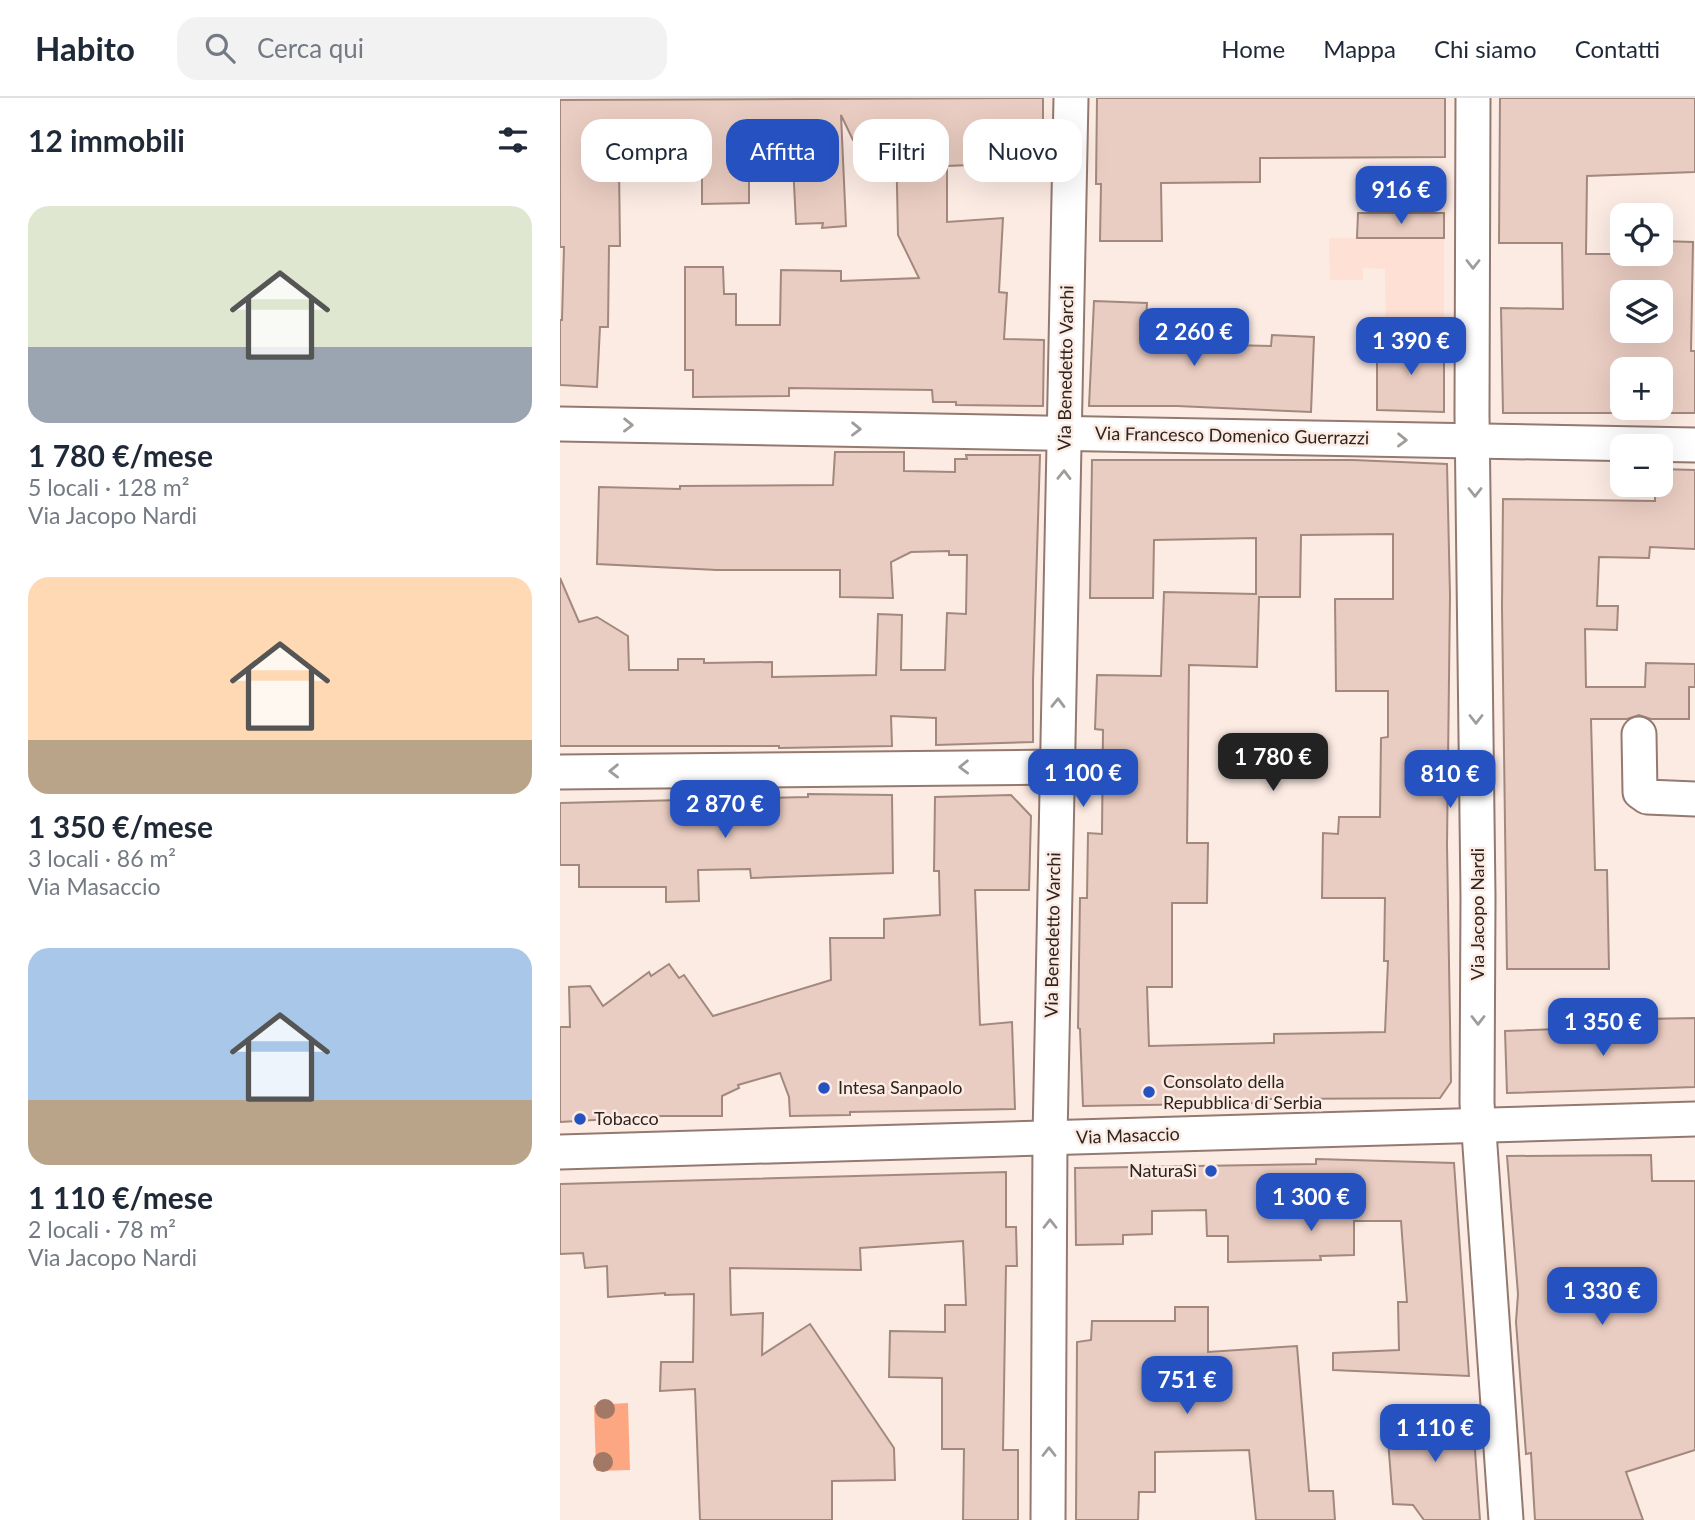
<!DOCTYPE html>
<html lang="it">
<meta charset="utf-8">
<style>
:root{--surface:#fff;--page:#f2f2f3;--text:#1f2937;--muted:#747a83;--line:#e0e1e3;--accent:#2552c0}
body{margin:0;font-family:Lato,sans-serif;background:var(--page);color:var(--text);height:100vh;display:flex;flex-direction:column;font-size:26px;white-space:nowrap}
*{box-sizing:border-box;margin:0}
p{font-size:23px;color:var(--muted)}
.icon{flex:none;width:38px;height:38px;fill:none;stroke:currentColor;stroke-width:2;stroke-linecap:round;stroke-linejoin:round}
.map{position:relative;flex:1;overflow:hidden}
.details{display:flex;flex-direction:column;background:var(--surface);width:560px}
.details>*{flex:none}
.banner{position:absolute;left:21px;top:21px;width:665px;height:63px;display:flex;gap:14px}
.fabs{position:absolute;left:1050px;top:105px;display:grid;gap:14px}
.fabs a{display:grid;place-items:center;width:63px;height:63px;border-radius:14px;background:var(--surface);box-shadow:0 7px 28px #0002;font-size:35px}
.price{position:absolute;translate:-50% -60px;padding:0 16px;border-radius:14px;background:var(--accent);color:#fff;font-size:23px;line-height:46px;filter:drop-shadow(0 2px 4px #0008)}
.price::after{content:'';position:absolute;left:50%;top:42px;width:21px;height:16px;margin-left:-10px;background:inherit;clip-path:polygon(0 0,100% 0,50% 100%)}
.price.on{background:#222;color:#fff}
ul{padding:0;list-style:none}
li{display:grid;align-content:center;gap:14px;height:371px;padding:0 28px}
li span{display:grid;place-items:center;height:217px;border-radius:21px;color:#555}
li>.icon{margin-inline-start:auto}
span .icon{width:126px;height:126px;fill:#fffc;stroke-width:1}
li b{font-size:30px}
h2{display:flex;justify-content:space-between;align-items:center;height:84px;padding:0 28px;font-size:30px}
.pill{padding:0 24px;border-radius:21px;background:var(--surface);box-shadow:0 7px 28px #0002;font-size:24px;line-height:63px}
.pill.on{background:var(--accent);color:#fff}
header{display:flex;align-items:center;gap:42px;box-sizing:border-box;height:98px;padding:0 35px;background:var(--surface);border-bottom:2px solid var(--line)}
header strong{font-size:33px}
nav{display:flex;gap:38px;margin-inline-start:auto;font-size:24px}
.search{width:490px;height:63px;background:var(--page);display:flex;align-items:center;gap:18px;box-sizing:border-box;padding:0 24px;border-radius:21px;color:var(--muted);font-size:26px}
main{display:flex;flex:1;min-height:0}
.map>svg:first-child{display:block}
</style>
<header>
<strong>Habito</strong>
<div class="search"><svg class="icon" aria-label="search" viewBox="0 0 24 24"><circle cx="10" cy="10" r="6"/><path d="M15 15l6 6"/></svg>Cerca qui</div>
<nav><a>Home</a><a>Mappa</a><a>Chi siamo</a><a>Contatti</a></nav>
</header>
<main>
<section class="details">
<h2>12 immobili<svg class="icon" aria-label="filters" viewBox="0 0 24 24"><path d="M4 7h16M4 17h16"/><circle cx="9" cy="7" r="2"/><circle cx="15" cy="17" r="2"/></svg></h2>
<ul>
<li><span style="background:linear-gradient(#dfe7d0 65%,#9aa5b1 0)"><svg class="icon" aria-label="home" viewBox="0 0 24 24"><path d="M3 11l9-7 9 7M6 9v11h12V9"/></svg></span><div><b>1 780 €/mese</b><p>5 locali · 128 m²</p><p>Via Jacopo Nardi</p></div></li>
<li><span style="background:linear-gradient(#ffd9b3 75%,#b9a48a 0)"><svg class="icon" aria-label="home" viewBox="0 0 24 24"><path d="M3 11l9-7 9 7M6 9v11h12V9"/></svg></span><div><b>1 350 €/mese</b><p>3 locali · 86 m²</p><p>Via Masaccio</p></div></li>
<li><span style="background:linear-gradient(#a9c7e8 70%,#b9a48a 0)"><svg class="icon" aria-label="home" viewBox="0 0 24 24"><path d="M3 11l9-7 9 7M6 9v11h12V9"/></svg></span><div><b>1 110 €/mese</b><p>2 locali · 78 m²</p><p>Via Jacopo Nardi</p></div></li>
</ul>
</section>
<div class="map">
<svg width="1135" height="1422" viewBox="0 0 1135 1422">
<rect width="100%" height="100%" fill="#fcebe3"/>
<!-- built -->
<path fill="#fee0d4" d="M769,140h115v104h-58l-1,-73 -22,-1v12h-33z"/>
<!-- green -->
<path fill="#fda782" d="M68,1305l2,67 -34,1 -2,-66z"/>
<!-- building -->
<g fill="#eacdc2" stroke="#a2887d" stroke-width="2" fill-rule="evenodd">
<path d="M483,0v64l-96,4v56l56,-4 -4,74 8,1 -3,46 40,1 -1,66 -87,-1v-3h-23l-1,-12 -143,-2v8l-96,1v-27h-8v-103h38l1,27h12v31h44l1,-55 60,1v10l78,-3 -21,-43 -2,-95h-43l-12,-25 5,111 -24,2 1,-5 -27,1 -3,-60h-44v39l-47,1v-38l-83,1 1,79h-11l-1,81h-8l-3,60 -37,-2v-65h2l2,-73h-4v-147z"/>
<path d="M537,0h348v59l-185,1v24l-99,1 1,58h-62l1,-57h-5z"/>
<path d="M940,0h195v74l-108,4 -1,78h75v-13l32,1 -2,109h4v62h-192l-2,-105 62,1 -1,-66h-63zM1062,194h39v39h-39zM1062,271h39v39h-39z"/>
<path d="M798,115h86v25h-87z"/>
<path d="M534,203l53,2 -2,40 126,3 1,-11 42,2 -3,75 -134,-6h-88z"/>
<path d="M817,244h67v70l-67,-2z"/>
<path d="M275,354h69v19l51,1v-13h12l-1,-4h74l-7,226v61l-97,3v-27l-45,-2 1,30 -113,2v-2h-219v-168l19,44 18,-5 31,19 1,34h49v-11h26v4l68,-1v15l104,-2 2,-61 24,1 -1,55h44l2,-57 19,1 1,-59h-18v-4l-38,1 -20,10 2,36 -53,-1v-27h-123l-120,-6 2,-77 81,2v-3l153,-1z"/>
<path d="M532,362h261l94,4 3,131 -3,250 4,237 -11,16 -171,1v4l-186,3 -3,-77 -2,-1 2,-130h7l1,-65 14,1 1,-104 -8,-1 2,-54 64,1 3,-84 92,2v-56l-102,2 -1,58h-63zM833,436v65h-58l1,92h52v46l-7,1 -1,79h-41l-1,17 -15,-1 -1,65h63l-1,63h4l-3,71 -111,2v9l-125,3 -2,-59h25v-84h35l1,-60h-21l2,-178 68,2 2,-70h41l1,-62z"/>
<path d="M1101,371l34,1v79l-45,-2 -1,11 -50,-1 -2,49h21l-1,24 -32,-1 1,58h59l1,-24 49,1v23h-6v32h-38l-12,-4 -12,4h-36l4,151h12l2,99h-102l-5,-362 1,-108 152,2v-16h6z"/>
<path d="M248,696l84,1 1,78 -142,5 -1,-9 -52,1 1,31 -33,1v-15h-87v-22h-19v-62l248,-6z"/>
<path d="M451,697l20,21 -2,74h-54l5,135 32,-3 3,87 -165,3v3l-60,1 -1,-19 -9,-24 -42,12 1,3 -17,8v20h-59l-103,6v-95h10l-1,-40 21,-1 13,20 46,-34 2,4 18,-12 10,14 5,-3 29,41 118,-36 -1,-42h54v-19l56,-4 -1,-44h-5l1,-74z"/>
<path d="M1135,920v69l-188,6 -2,-62 139,-5v-7z"/>
<path d="M1091,1057l1,26h43v269l-69,22 17,48h-108l-4,-67 -5,1 -10,-132 2,-28 -11,-138z"/>
<path d="M756,1061l138,4 15,213 -136,-6v-17l66,-3 -1,-48h9l-6,-81h-47v34l-34,1 1,4 -93,2v-26h-21l-1,-26 -54,1v23l-29,1v9l-47,1 -1,-77 241,-4z"/>
<path d="M446,1074v55h10l1,39h-11l-3,184h15v70h-55l1,-71h-22v-71l-53,-1 1,-46 55,1v-27h21l-3,-64 -103,7 1,22 -131,-2 1,47 32,-2 -1,42 48,-31 84,124 1,32 -63,1v39h-132l-5,-131 -35,2 1,-29h32l1,-68 -29,1v-2l-57,4 -1,-31 -22,2 -2,-15 -23,1v-70z"/>
<path d="M615,1209h33v45l89,-6 12,145h24l2,29h-79l-7,-70 -94,2v40h-16l-1,28h-62l1,-178 14,-2 1,-19h83z"/>
<path d="M912,1311l8,111h-56l-11,-15 -20,-1 -7,-90z"/>
</g>
<g fill="none" stroke-linecap="round" stroke-linejoin="round">
<defs>
<g id="minor">
<path d="M913,0l-1,316 6,483 -1,206 29,417"/>
<path d="M0,326l1135,21"/>
<path d="M1079,636l1,58 7,5 48,2"/>
<path d="M0,674l496,-5"/>
<path d="M0,1054l1135,-33"/>
<path d="M488,1422l2,-382 21,-1040"/>
</g>
</defs>
<!-- minor casing -->
<use href="#minor" stroke="#93796f" stroke-width="37"/>
<!-- minor -->
<use href="#minor" stroke="#fff" stroke-width="33"/>
</g>
<!-- trees -->
<g fill="#a17966">
<circle cx="45" cy="1311" r="10"/>
<circle cx="43" cy="1364" r="10"/>
</g>
<!-- one-way arrows -->
<defs><path id="oneway-chevron" d="M-2-3.5L2.5 0L-2 3.5" fill="none" stroke-width="1.6" stroke-linecap="round" stroke-linejoin="round" transform="scale(1.75)"/></defs>
<g stroke="#a09c9a">
<use href="#oneway-chevron" transform="translate(913 166) rotate(90)"/>
<use href="#oneway-chevron" transform="translate(68 327) rotate(1)"/>
<use href="#oneway-chevron" transform="translate(296 331) rotate(1)"/>
<use href="#oneway-chevron" transform="translate(842 342) rotate(1)"/>
<use href="#oneway-chevron" transform="translate(504 377) rotate(-89)"/>
<use href="#oneway-chevron" transform="translate(915 394) rotate(90)"/>
<use href="#oneway-chevron" transform="translate(498 605) rotate(-89)"/>
<use href="#oneway-chevron" transform="translate(916 621) rotate(90)"/>
<use href="#oneway-chevron" transform="translate(404 669) rotate(179)"/>
<use href="#oneway-chevron" transform="translate(54 673) rotate(179)"/>
<use href="#oneway-chevron" transform="translate(918 922) rotate(90)"/>
<use href="#oneway-chevron" transform="translate(490 1126) rotate(-90)"/>
<use href="#oneway-chevron" transform="translate(489 1354) rotate(-90)"/>
</g>
<!-- markers -->
<g fill="#2552c0" stroke="#fcebe3" stroke-width="2.5">
<circle cx="264" cy="990" r="7"/>
<circle cx="589" cy="994" r="7"/>
<circle cx="20" cy="1021" r="7"/>
<circle cx="651" cy="1073" r="7"/>
</g>
<g text-anchor="middle" stroke-width="5" stroke-linejoin="round" paint-order="stroke">
<!-- street labels -->
<g font-size="18" fill="#2d231f" stroke="#fcebe3">
<text transform="translate(506 270) rotate(-89)" y="6">Via Benedetto Varchi</text>
<text transform="translate(672 338) rotate(1)" y="6">Via Francesco Domenico Guerrazzi</text>
<text transform="translate(918 816) rotate(-90)" y="6">Via Jacopo Nardi</text>
<text transform="translate(493 837) rotate(-89)" y="6">Via Benedetto Varchi</text>
<text transform="translate(568 1038) rotate(-2)" y="6">Via Masaccio</text>
</g>
<!-- poi labels -->
<g font-size="18" fill="#2d231f" stroke="#fcebe3" text-anchor="start">
<text x="603" y="990">Consolato della<tspan x="603" dy="21">Repubblica di Serbia</tspan></text>
<text x="278" y="996">Intesa Sanpaolo</text>
<text x="34" y="1027">Tobacco</text>
<text x="637" y="1079" text-anchor="end">NaturaSì</text>
</g>
</g>
</svg>
<div class="fabs">
<a><svg class="icon" aria-label="locate" viewBox="0 0 24 24"><circle cx="12" cy="12" r="6"/><path d="M12 2v4M12 18v4M2 12h4M18 12h4"/></svg></a>
<a><svg class="icon" aria-label="layers" viewBox="0 0 24 24"><path d="M12 4l9 5-9 5-9-5zM3 14l9 5 9-5"/></svg></a>
<a>+</a>
<a>−</a>
</div>
<b class="price" style="left:841px;top:128px">916 €</b>
<b class="price" style="left:634px;top:270px">2 260 €</b>
<b class="price" style="left:851px;top:279px">1 390 €</b>
<b class="price on" style="left:713px;top:695px">1 780 €</b>
<b class="price" style="left:523px;top:711px">1 100 €</b>
<b class="price" style="left:890px;top:712px">810 €</b>
<b class="price" style="left:165px;top:742px">2 870 €</b>
<b class="price" style="left:1043px;top:960px">1 350 €</b>
<b class="price" style="left:751px;top:1135px">1 300 €</b>
<b class="price" style="left:1042px;top:1229px">1 330 €</b>
<b class="price" style="left:627px;top:1318px">751 €</b>
<b class="price" style="left:875px;top:1366px">1 110 €</b>
<div class="banner">
<a class="pill">Compra</a>
<a class="pill on">Affitta</a>
<a class="pill">Filtri</a>
<a class="pill">Nuovo</a>
</div>
</div>
</main>
